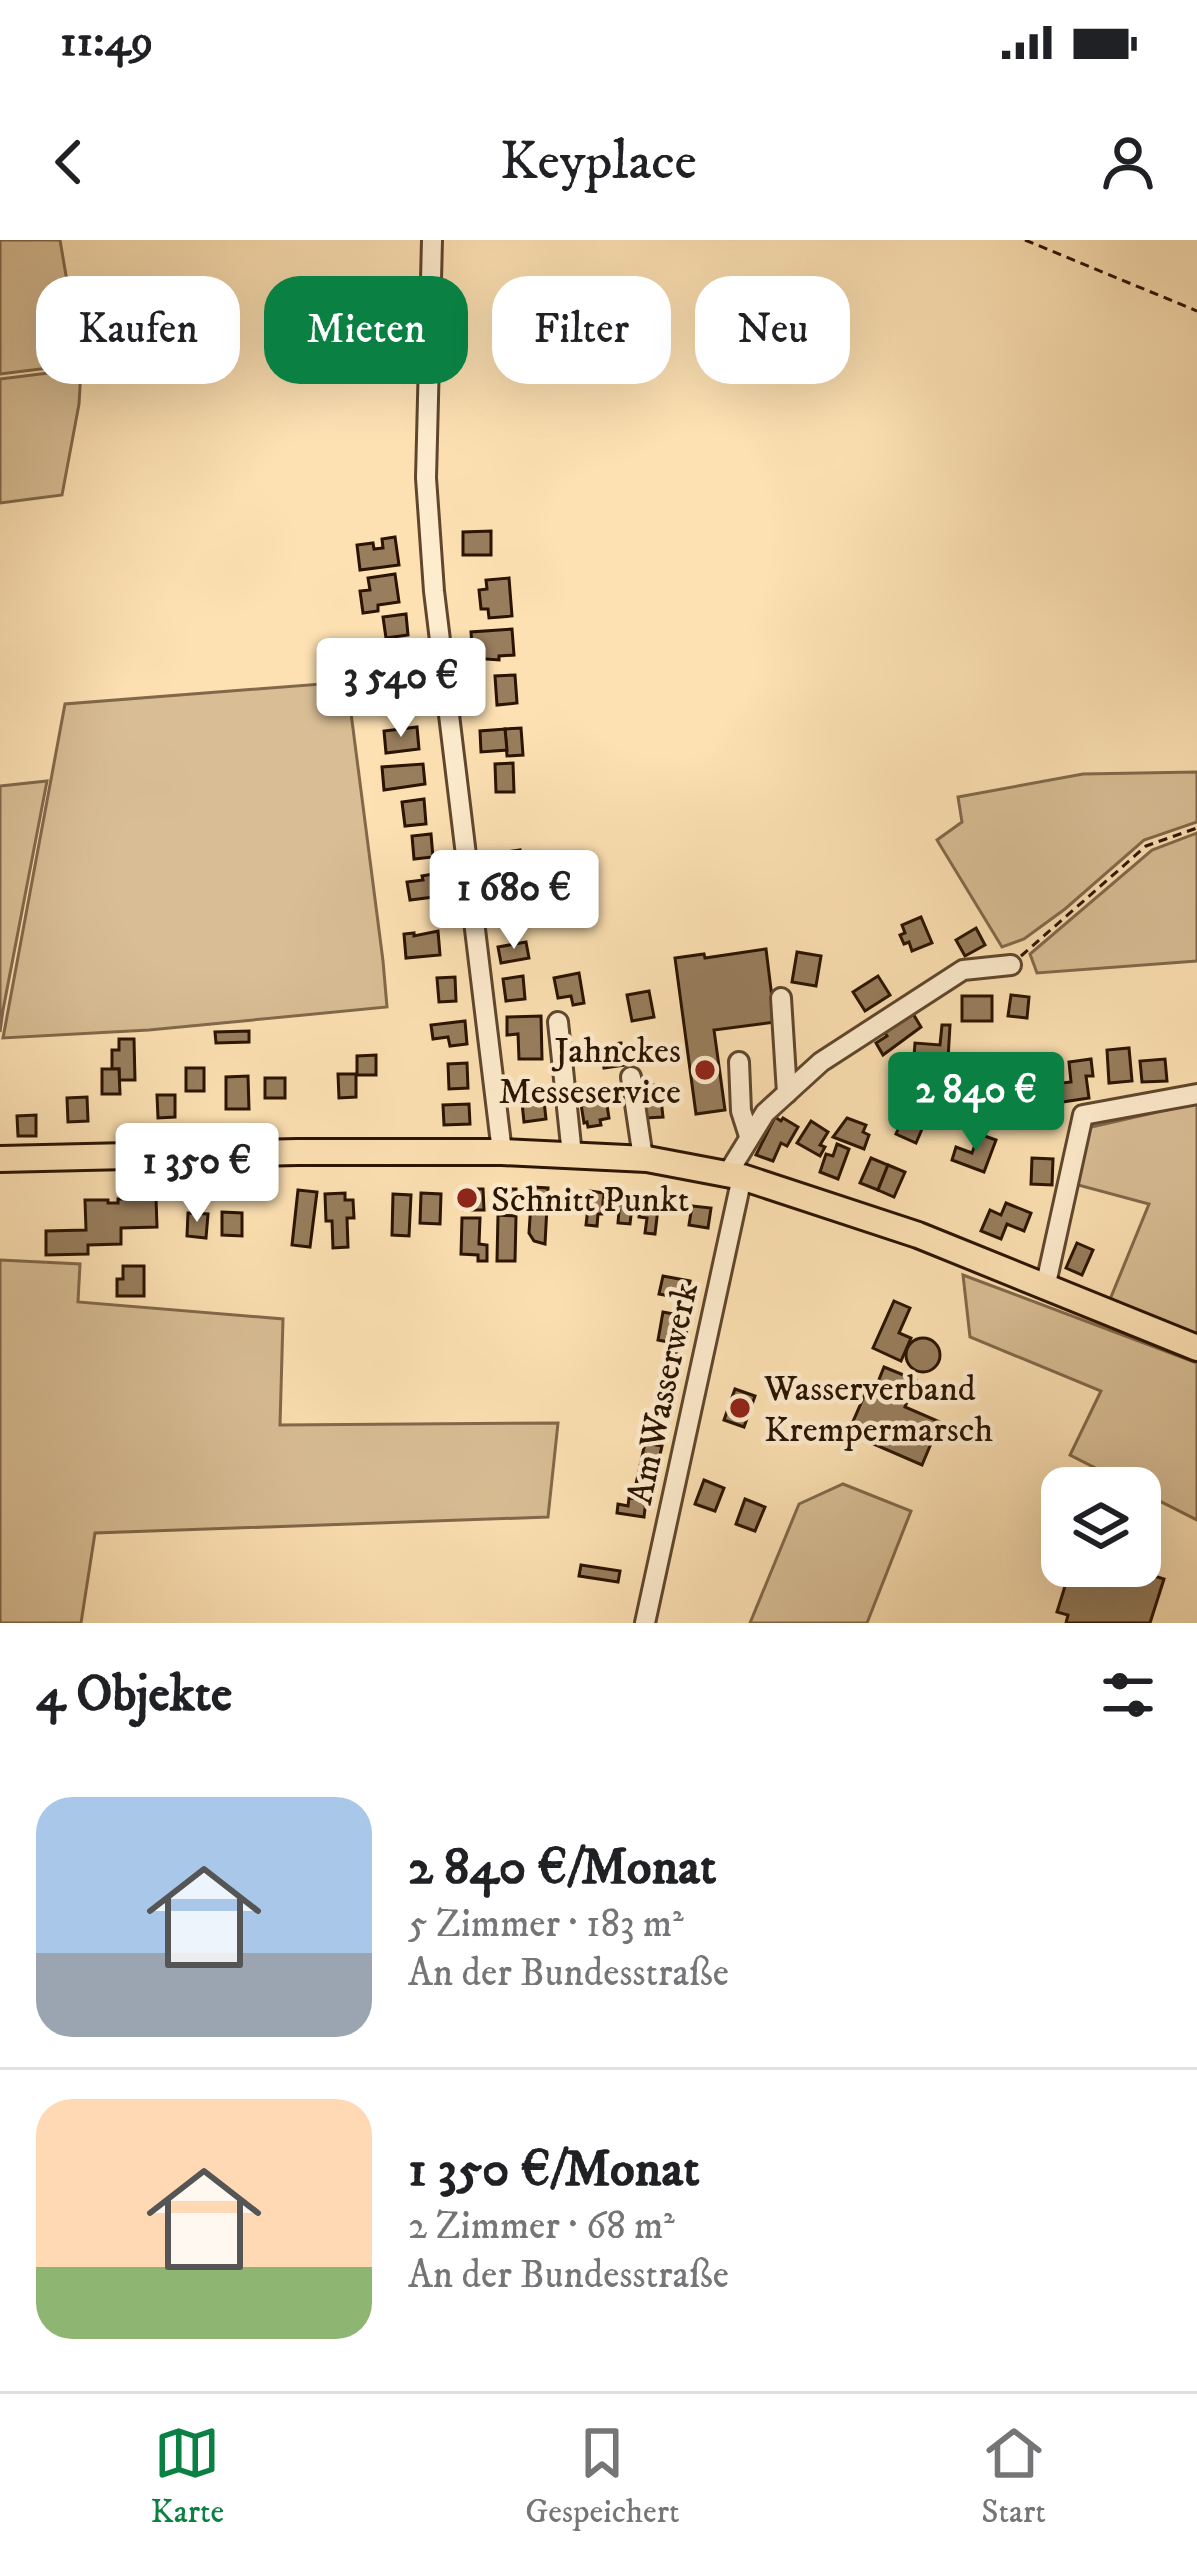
<!DOCTYPE html>
<html lang="de">
<meta charset="utf-8">
<style>
:root{--surface:#fff;--page:#f6f6f6;--text:#202124;--muted:#757577;--line:#e0e0e0;--accent:#0b8043}
body{margin:0;font-family:"IM FELL DW Pica",serif;background:var(--page);color:var(--text);height:100vh;display:flex;flex-direction:column;font-size:45px;white-space:nowrap}
*{box-sizing:border-box;margin:0}
p{font-size:39px;color:var(--muted)}
.icon{flex:none;width:66px;height:66px;fill:none;stroke:currentColor;stroke-width:2;stroke-linecap:round;stroke-linejoin:round}
.map{position:relative;height:1383px;overflow:hidden}
.drawer{display:flex;flex-direction:column;background:var(--surface);flex:1}
.drawer>*{flex:none}
.guide{position:absolute;left:36px;top:36px;width:1125px;height:108px;display:flex;gap:24px}
.fabs{position:absolute;left:1041px;top:1227px;display:grid;gap:24px}
.fabs a{display:grid;place-items:center;width:120px;height:120px;border-radius:24px;background:var(--surface);box-shadow:0 12px 48px #0002;font-size:60px}
.price{position:absolute;translate:-50% -102px;padding:0 27px;border-radius:12px;background:#fff;color:#222;font-size:39px;line-height:78px;filter:drop-shadow(0 3px 6px #0008)}
.price::after{content:'';position:absolute;left:50%;top:72px;width:36px;height:27px;margin-left:-18px;background:inherit;clip-path:polygon(0 0,100% 0,50% 100%)}
.price.on{background:var(--accent);color:#fff}
ul{padding:0;list-style:none}
li{display:flex;align-items:center;gap:36px;height:300px;padding:0 36px}
li+li{border-top:3px solid var(--line)}
li span{display:grid;place-items:center;flex:none;width:336px;height:240px;border-radius:36px;color:#555}
li>.icon{margin-inline-start:auto}
span .icon{width:144px;height:144px;fill:#fffc;stroke-width:1}
li b{font-size:51px}
h2{display:flex;justify-content:space-between;align-items:center;height:144px;padding:0 36px;font-size:51px}
.pill{padding:0 42px;border-radius:36px;background:var(--surface);box-shadow:0 12px 48px #0002;font-size:42px;line-height:108px}
.pill.on{background:var(--accent);color:#fff}
.status{display:flex;justify-content:space-between;align-items:center;height:84px;padding:0 60px;background:var(--surface);direction:ltr}
.status svg{height:33px;fill:currentColor}
header{display:flex;justify-content:space-between;align-items:center;height:156px;padding:0 36px;background:var(--surface);font-size:54px;font-weight:600}
.dock{display:flex;justify-content:space-around;align-items:center;height:168px;border-top:3px solid var(--line);background:var(--surface);font-size:33px;color:var(--muted)}
.dock a{display:grid;justify-items:center;gap:6px}
.dock .on{color:var(--accent)}
.map>svg:first-child{display:block}
</style>
<div class="status"><b>11:49</b><svg viewBox="0 0 49 12"><path d="M0 12V9h3v3zM5 12V6h3v6zM10 12V3h3v9zM15 12V0h3v12zM26 1h20v11H26zM47 4h2v5h-2z"/></svg></div>
<header><svg class="icon" aria-label="back" viewBox="0 0 24 24"><path d="M15 5l-7 7 7 7"/></svg>Keyplace<svg class="icon" aria-label="person" viewBox="0 0 24 24"><circle cx="12" cy="8" r="4"/><path d="M4 21q1-7 8-7t8 7"/></svg></header>
<div class="map">
<svg width="1197" height="1383" viewBox="0 0 1197 1383">
<rect width="100%" height="100%" fill="#fde1b3"/>
<filter id="stains"><feTurbulence type="fractalNoise" baseFrequency=".00167" numOctaves="4"/><feColorMatrix values="0 0 0 0 .2 0 0 0 0 .09 0 0 0 0 .02 0 0 0 .5 -.17"/></filter>
<radialGradient id="worn" r=".72"><stop offset=".6" stop-color="#630" stop-opacity="0"/><stop offset="1" stop-color="#630" stop-opacity=".3"/></radialGradient>
<!-- green -->
<g fill="#d9be95" stroke="#82684a" stroke-width="3">
<path d="M0,0h60l21,124 -81,10z"/>
<path d="M81,129l-2,35 -17,91 -62,8v-124z"/>
<path d="M347,442l36,279 4,46 -238,23 -146,8 62,-334z"/>
<path d="M1197,532v50l-53,18 -79,69 -41,30 -22,8 -65,-107 25,-18 -4,-25 125,-23z"/>
<path d="M47,541l-44,229 -3,22v-246z"/>
<path d="M1197,593v128l-160,12 -7,-19 122,-104z"/>
<path d="M1197,863v232l-88,-33 40,-98 -71,-19 9,-57z"/>
<path d="M0,1020l80,4 -2,38 205,17 -3,106 278,-2 -10,94 -453,16 -14,90h-81z"/>
<path d="M963,1035l234,88v157l-57,-29v-3h-5l-65,-33 31,-64 -131,-54z"/>
<path d="M843,1244l68,27 -44,112h-117l49,-119z"/>
</g>
<!-- building -->
<g fill="#987e5d" stroke="#2a1300" stroke-width="3">
<path d="M491,291v24h-28v-23z"/>
<path d="M395,297l4,28 -39,5 -3,-25 16,-2 1,6 9,-1 -1,-9z"/>
<path d="M395,334l4,28 -21,3v6l-15,2 -3,-22 10,-1 -2,-12z"/>
<path d="M509,338l3,38 -23,2 -1,-9h-7l-2,-19 8,-1 -1,-9z"/>
<path d="M406,374l2,21 -22,3 -3,-21z"/>
<path d="M512,389l2,26 -15,1v4l-26,-2 -2,-26z"/>
<path d="M402,408l4,24 -22,3 -4,-24z"/>
<path d="M515,435l2,28 -20,2 -2,-29z"/>
<path d="M414,447l3,23 -22,3 -3,-23z"/>
<path d="M417,487l2,22 -33,4 -2,-22z"/>
<path d="M521,488l2,27 -16,1 -2,-27z"/>
<path d="M505,489l2,21 -26,2 -1,-21z"/>
<path d="M513,523l1,29h-18l-1,-28z"/>
<path d="M423,524l2,20 -41,6 -2,-23z"/>
<path d="M424,559l2,25 -21,2 -3,-24z"/>
<path d="M431,594l2,23 -19,2 -2,-23z"/>
<path d="M520,610l3,17 -26,5 -3,-18z"/>
<path d="M439,633l3,23 -32,4 -3,-18 16,-2 -1,-4z"/>
<path d="M921,677l11,26 -20,8 -3,-9 -5,2 -4,-9 5,-2 -3,-8z"/>
<path d="M976,688l9,17 -20,11 -9,-16z"/>
<path d="M438,691l2,24 -34,3 -2,-24 10,-1v3z"/>
<path d="M526,702l3,16 -28,5 -3,-16z"/>
<path d="M766,709l9,73 -61,8 11,80 -29,4 -21,-156 29,-4 1,4z"/>
<path d="M797,712l24,4 -5,30 -24,-4z"/>
<path d="M579,733l5,30 -11,2 -2,-9 -13,2 -4,-20z"/>
<path d="M523,736l2,23 -19,2 -3,-22z"/>
<path d="M878,736l12,19 -25,16 -12,-19z"/>
<path d="M455,737l1,24 -17,1 -2,-24z"/>
<path d="M649,751l5,26 -22,4 -5,-26z"/>
<path d="M1011,755l18,2 -2,21 -19,-2z"/>
<rect x="962" y="756" width="30" height="25"/>
<path d="M912,772l9,15 -38,28 -7,-12 11,-7 -4,-6z"/>
<path d="M541,776l1,43h-23l-1,-25 -11,1v-18z"/>
<path d="M465,781l2,23 -17,2 -2,-9 -15,2 -2,-14z"/>
<path d="M942,785h8l-2,34 -34,-3 1,-13 25,2z"/>
<path d="M249,791v11l-33,1 -1,-11z"/>
<path d="M119,799h15l1,41h-16v-11h-7v-19h7z"/>
<path d="M621,803l4,22 -21,3 -4,-22z"/>
<path d="M1129,808l3,33 -23,2 -2,-33z"/>
<path d="M376,815v20h-19v-19z"/>
<path d="M1091,819l2,17h-7l3,22 -33,5 -3,-19 18,-2 -2,-20z"/>
<path d="M1165,819l2,22 -25,1 -2,-21z"/>
<path d="M467,823l1,25 -19,1 -1,-25z"/>
<rect x="186" y="828" width="18" height="23"/>
<path d="M102,829h17l1,25h-18z"/>
<path d="M338,834h18v23l-17,1z"/>
<path d="M248,836l1,33h-23v-32z"/>
<path d="M919,836l24,11 -8,19 -24,-11z"/>
<rect x="265" y="838" width="20" height="20"/>
<path d="M978,844l30,4 -1,8 7,1 -2,13 -21,-1 -1,7 -16,-3z"/>
<path d="M655,845l2,14h4l2,18 -17,1 -4,-31z"/>
<path d="M157,855h18v22l-17,1z"/>
<path d="M87,857l1,24 -20,1 -1,-24z"/>
<path d="M606,859l3,19 -9,2 1,5 -13,2 -1,-5 -3,1 -3,-19z"/>
<path d="M544,861l2,18 -22,3 -2,-19z"/>
<path d="M469,864l1,20 -26,1 -1,-20z"/>
<path d="M905,873l20,9 -9,21 -20,-9z"/>
<path d="M36,875v21h-18l-1,-20z"/>
<path d="M775,877l6,4 2,-3 15,9 -11,19 -6,-3 -8,18 -17,-6z"/>
<path d="M847,878l19,7 -3,7 6,3 -5,14 -31,-12z"/>
<path d="M811,881l17,11 -8,13 5,2 -5,9 -23,-13z"/>
<path d="M979,894l17,6 -12,32 -32,-12 4,-13 16,6z"/>
<path d="M837,904l12,5 -11,30 -18,-7 6,-18 7,2z"/>
<path d="M871,918l17,7 -10,25 -18,-7z"/>
<path d="M1032,918l21,1 -1,26 -21,-1z"/>
<path d="M888,925l17,7 -11,25 -16,-7z"/>
<path d="M532,947l16,1 -3,56 -11,-3 -5,-8z"/>
<path d="M464,949h19l1,21h-20z"/>
<rect x="498" y="949" width="18" height="21"/>
<path d="M298,950l19,2 -7,55 -18,-2z"/>
<path d="M590,951l14,2 -2,21h-4l-1,12 -11,-1z"/>
<path d="M345,953v7h8l1,18h-7l1,29 -15,1 -1,-27h-6l-1,-27z"/>
<path d="M421,953l20,1 -1,30 -20,-1z"/>
<path d="M393,954l18,1 -2,41 -17,-1z"/>
<path d="M616,956l17,2 -3,26 -12,-1 1,-12h-5z"/>
<path d="M156,958l1,29 -36,1v16l-33,1v9l-42,1v-24l40,-1 -1,-30h23v3h10v-4z"/>
<path d="M641,958l18,2 -4,34 -10,-1 2,-15 -8,-1z"/>
<path d="M1006,963l25,10 -7,18 -17,-7 -6,15 -20,-8 9,-21 11,5z"/>
<path d="M692,966l19,2 -3,20 -19,-3z"/>
<path d="M222,972l20,1v23l-20,-1z"/>
<path d="M188,973l20,1 -2,24 -19,-2z"/>
<path d="M498,975l18,1 -1,45h-18z"/>
<path d="M462,978h18l-1,26 8,1v16h-9v-6l-17,-1z"/>
<path d="M1077,1003l16,7 -11,25 -16,-7z"/>
<path d="M123,1026h21v30h-27v-17h6z"/>
<path d="M663,1036l27,5 -4,18 -27,-5z"/>
<path d="M894,1061l16,7 -11,25 12,5 -10,23 -28,-13z"/>
<path d="M663,1072l26,5 -5,28 -26,-5z"/>
<circle cx="923" cy="1115" r="17"/>
<path d="M665,1112l18,3 -3,21 -18,-3z"/>
<path d="M884,1127l32,13 -11,27 35,15 -18,43 -74,-32 17,-39 7,3z"/>
<path d="M735,1149l20,7 -11,31 -20,-7z"/>
<path d="M645,1203l17,3 -5,21 -5,-2 -5,22 -11,-3z"/>
<path d="M704,1240l20,8 -9,23 -20,-7z"/>
<path d="M629,1258l17,2 -2,17 -27,-4 1,-9 10,2z"/>
<path d="M745,1259l20,8 -10,24 -19,-7z"/>
<path d="M581,1325l39,6 -2,11 -39,-6z"/>
<path d="M1088,1326h34l42,13 -14,44h-84l2,-8 -11,-3 13,-42 15,5z"/>
</g>
<g fill="none" stroke-linecap="round" stroke-linejoin="round">
<defs>
<g id="minor">
<path d="M432,0l-6,238 8,113 68,561"/>
<path d="M781,758l6,95"/>
<path d="M558,782l14,133"/>
<path d="M739,822l2,49 8,25"/>
<path d="M631,837l12,81"/>
<path d="M728,933l37,-60 56,-51 142,-92 48,-5"/>
<path d="M1045,1048l38,-173 114,-21"/>
<path d="M645,1383l97,-446"/>
</g>
<path id="major" d="M0,919l298,-7h204l145,7 95,18 176,58 279,113"/>
</defs>
<!-- minor casing -->
<use href="#minor" stroke="#5f462d" stroke-width="24"/>
<!-- major casing -->
<use href="#major" stroke="#2a1300" stroke-width="30"/>
<!-- path -->
<g stroke="#2a1300" stroke-width="3" stroke-dasharray="9 6" stroke-linecap="butt">
<path d="M1025,0l172,71"/>
<path d="M1021,716l125,-110 51,-18"/>
</g>
<!-- minor -->
<use href="#minor" stroke="#feecce" stroke-width="18"/>
<!-- major -->
<use href="#major" stroke="#fde1b3" stroke-width="24"/>
</g>
<!-- markers -->
<g fill="#8f2418" stroke="#feecce" stroke-width="4.5">
<circle cx="705" cy="830" r="12"/>
<circle cx="467" cy="958" r="12"/>
<circle cx="740" cy="1168" r="12"/>
</g>
<g text-anchor="middle" stroke-width="9" stroke-linejoin="round" paint-order="stroke">
<!-- poi labels -->
<g font-size="36" fill="#2a1300" stroke="#feecce" text-anchor="start">
<text x="681" y="822" text-anchor="end">Jahnckes<tspan x="681" dy="41">Messeservice</tspan></text>
<text x="491" y="971">Schnitt Punkt</text>
<text x="764" y="1160">Wasserverband<tspan x="764" dy="41">Krempermarsch</tspan></text>
</g>
<!-- street labels -->
<g font-size="36" fill="#2a1300" stroke="#feecce">
<text transform="translate(661 1153) rotate(-78)" y="13">Am Wasserwerk</text>
</g>
</g>
<rect width="100%" height="100%" filter="url(#stains)"/>
<rect width="100%" height="100%" fill="url(#worn)"/>
</svg>
<div class="fabs">
<a><svg class="icon" aria-label="layers" viewBox="0 0 24 24"><path d="M12 4l9 5-9 5-9-5zM3 14l9 5 9-5"/></svg></a>
</div>
<b class="price" style="left:401px;top:500px">3 540 €</b>
<b class="price" style="left:514px;top:712px">1 680 €</b>
<b class="price on" style="left:976px;top:914px">2 840 €</b>
<b class="price" style="left:197px;top:985px">1 350 €</b>
<div class="guide">
<a class="pill">Kaufen</a>
<a class="pill on">Mieten</a>
<a class="pill">Filter</a>
<a class="pill">Neu</a>
</div>
</div>
<section class="drawer">
<h2>4 Objekte<svg class="icon" aria-label="filters" viewBox="0 0 24 24"><path d="M4 7h16M4 17h16"/><circle cx="9" cy="7" r="2"/><circle cx="15" cy="17" r="2"/></svg></h2>
<ul>
<li><span style="background:linear-gradient(#a9c7e8 65%,#9aa5b1 0)"><svg class="icon" aria-label="home" viewBox="0 0 24 24"><path d="M3 11l9-7 9 7M6 9v11h12V9"/></svg></span><div><b>2 840 €/Monat</b><p>5 Zimmer · 183 m²</p><p>An der Bundesstraße</p></div></li>
<li><span style="background:linear-gradient(#ffd9b3 70%,#8fb573 0)"><svg class="icon" aria-label="home" viewBox="0 0 24 24"><path d="M3 11l9-7 9 7M6 9v11h12V9"/></svg></span><div><b>1 350 €/Monat</b><p>2 Zimmer · 68 m²</p><p>An der Bundesstraße</p></div></li>
</ul>
</section>
<nav class="dock">
<a class="on"><svg class="icon" aria-label="map" viewBox="0 0 24 24"><path d="M3 6l6-2 6 2 6-2v14l-6 2-6-2-6 2zM9 4v14M15 6v14"/></svg>Karte</a>
<a><svg class="icon" aria-label="saved" viewBox="0 0 24 24"><path d="M7 4h10v16l-5-4-5 4z"/></svg>Gespeichert</a>
<a><svg class="icon" aria-label="home" viewBox="0 0 24 24"><path d="M3 11l9-7 9 7M6 9v11h12V9"/></svg>Start</a>
</nav>
